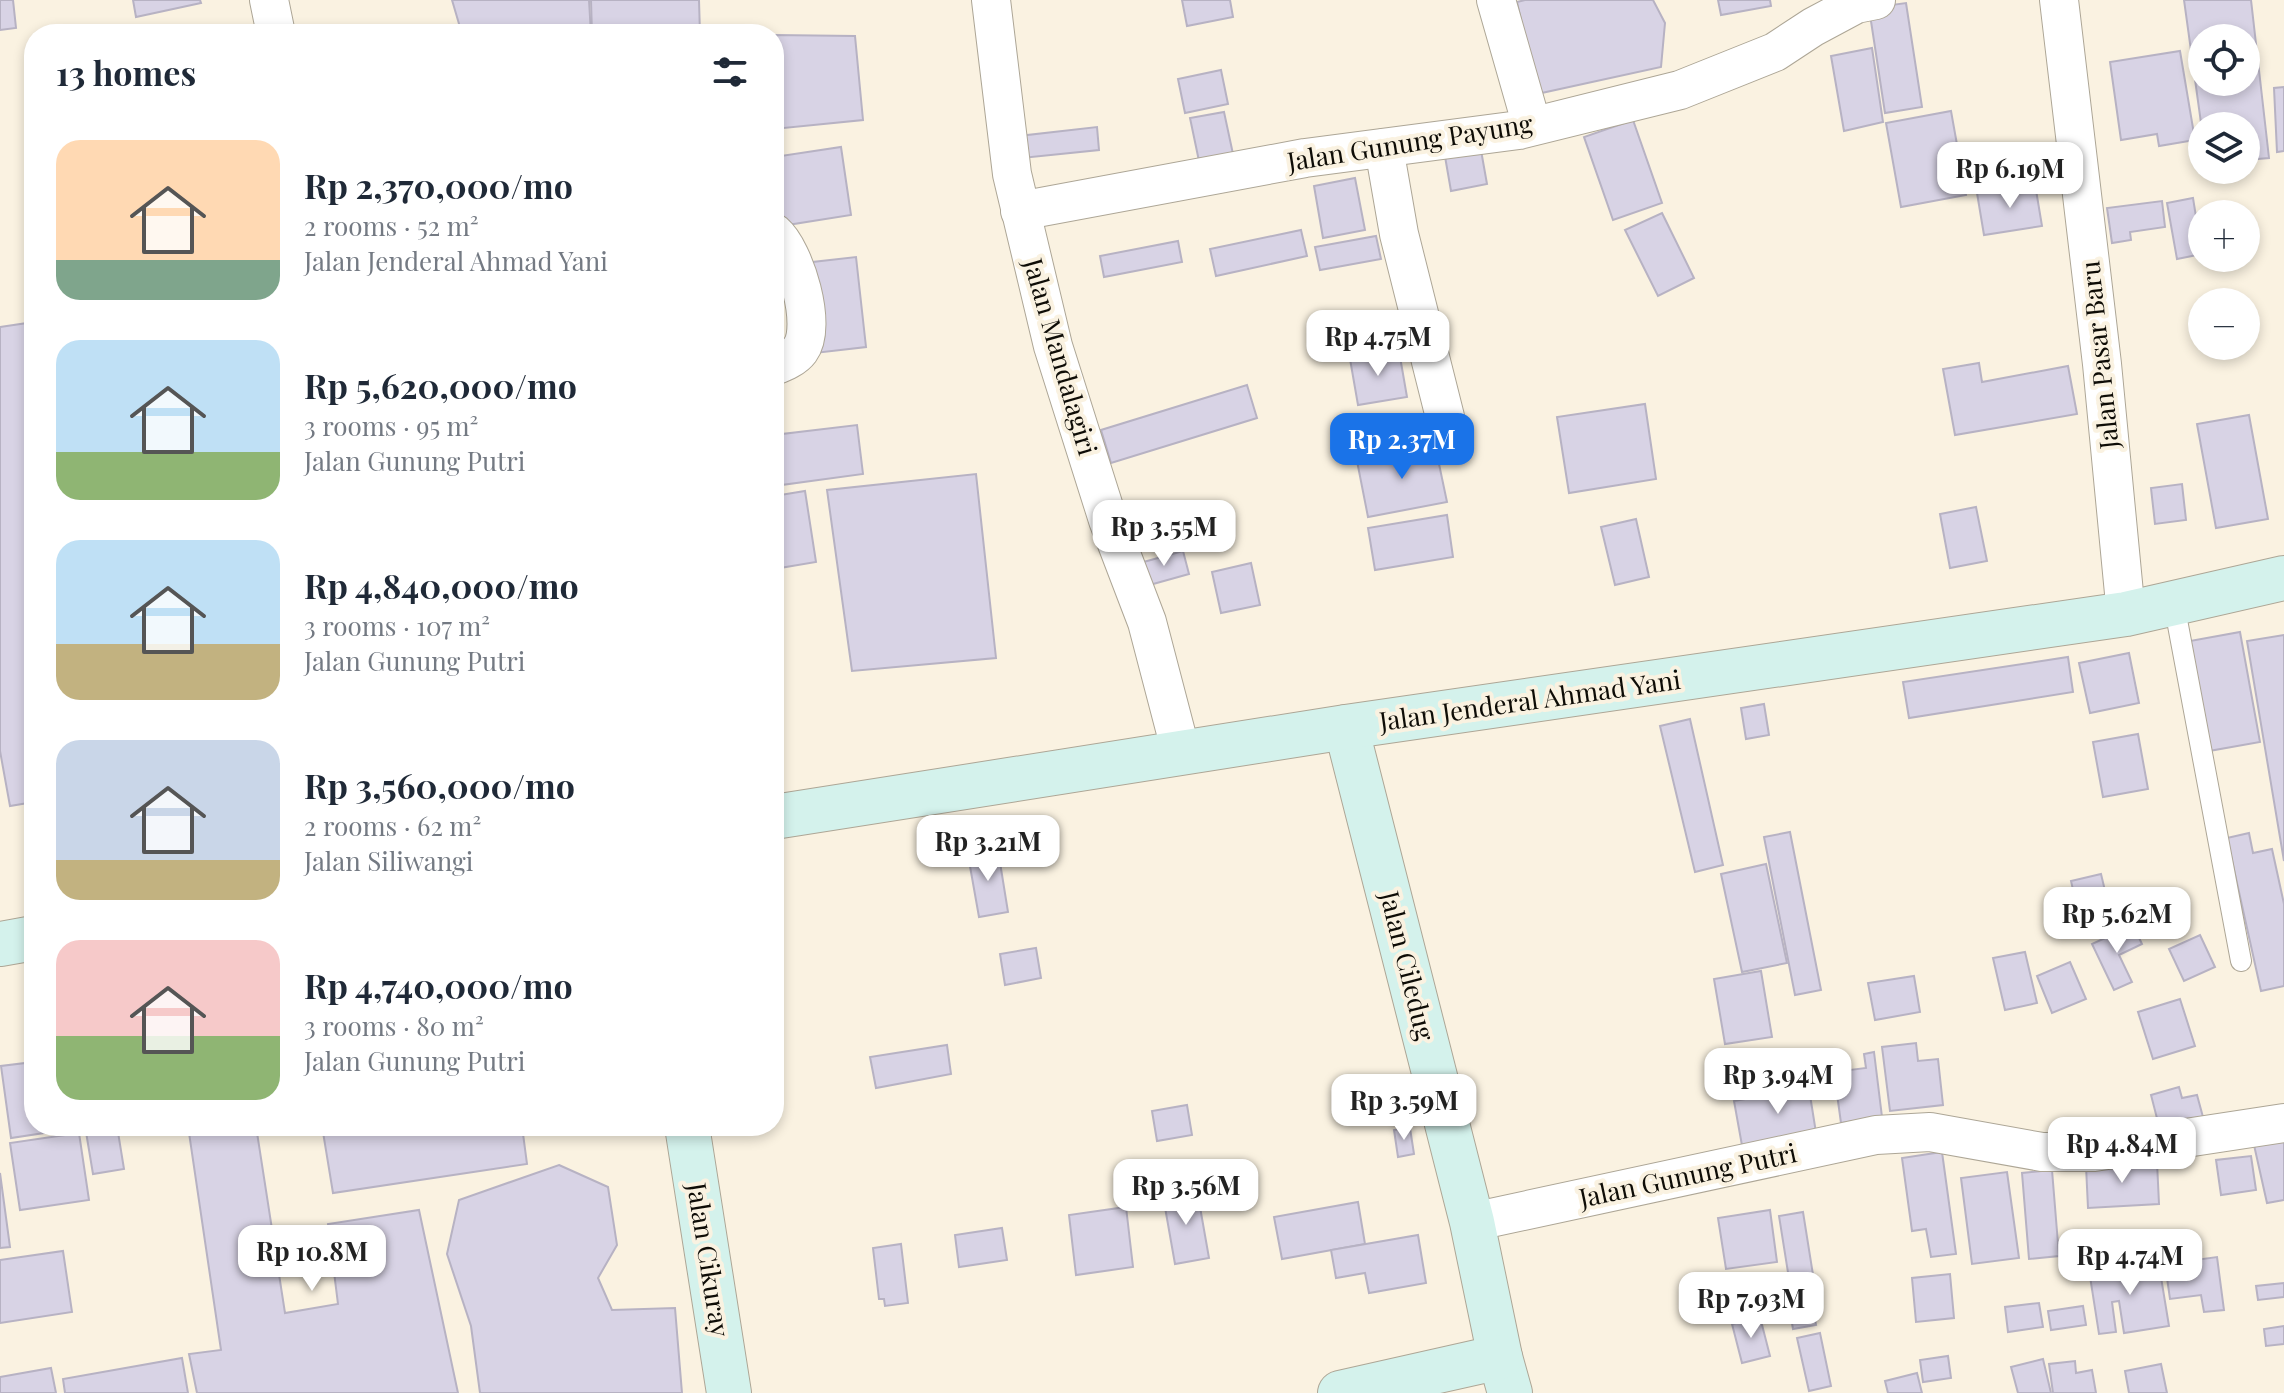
<!DOCTYPE html>
<meta charset="utf-8">
<style>
:root{--surface:#fff;--page:#f2f2f3;--text:#1f2937;--muted:#747a83;--accent:#1a73e8}
body{margin:0;font-family:"Playfair Display",serif;background:var(--page);color:var(--text);height:100vh;display:flex;flex-direction:column;font-size:30px;white-space:nowrap}
*{box-sizing:border-box;margin:0}
p{font-size:26px;color:var(--muted)}
.icon{flex:none;width:44px;height:44px;fill:none;stroke:currentColor;stroke-width:2;stroke-linecap:round;stroke-linejoin:round}
.map{position:relative;flex:1;overflow:hidden}
.details{position:absolute;left:24px;top:24px;width:760px;height:1112px;display:flex;flex-direction:column;background:var(--surface);border-radius:32px;box-shadow:0 4px 12px #0003}
.details>*{flex:none}
.fabs{position:absolute;left:2188px;top:24px;display:grid;gap:16px}
.fabs a{display:grid;place-items:center;width:72px;height:72px;border-radius:50%;background:var(--surface);box-shadow:0 4px 12px #0003;font-size:40px}
.price{position:absolute;translate:-50% -68px;padding:0 18px;border-radius:16px;background:#fff;color:#222;font-size:26px;line-height:52px;filter:drop-shadow(0 2px 4px #0008)}
.price::after{content:'';position:absolute;left:50%;top:48px;width:24px;height:18px;margin-left:-12px;background:inherit;clip-path:polygon(0 0,100% 0,50% 100%)}
.price.current{background:var(--accent);color:#fff}
ul{padding:0;list-style:none}
li{display:flex;align-items:center;gap:24px;height:200px;padding:0 32px}
li span{display:grid;place-items:center;flex:none;width:224px;height:160px;border-radius:24px;color:#555}
li>.icon{margin-inline-start:auto}
span .icon{width:96px;height:96px;fill:#fffc;stroke-width:1}
li b{font-size:34px}
h2{display:flex;justify-content:space-between;align-items:center;height:96px;padding:0 32px;font-size:34px}
.map>svg:first-child{display:block}
</style>
<div class="map">
<svg width="2284" height="1393" viewBox="0 0 2284 1393">
<rect width="100%" height="100%" fill="#faf2e1"/>
<!-- building -->
<g fill="#d8d3e5" stroke="#b7b2c3" stroke-width="2" fill-rule="evenodd">
<path d="M0,0h13l3,28 -16,2z"/>
<path d="M133,0h67l1,3 -65,14z"/>
<path d="M452,0h137l2,34h-129z"/>
<path d="M591,0h108l1,34h-108z"/>
<path d="M1182,0h48l3,17 -46,9z"/>
<path d="M1525,0h128l12,23 -4,44 -124,27 -20,-92z"/>
<path d="M1718,0h52l1,6 -50,9z"/>
<path d="M2184,0h67l18,158 -23,2v-34h-44v4zM2202,38h44v44h-44z"/>
<path d="M1906,3l16,104 -37,6 -16,-105z"/>
<path d="M774,35l81,1 8,84 -89,9z"/>
<path d="M1872,48l11,74 -39,9 -13,-75z"/>
<path d="M2180,51l15,89 -36,6 -2,-12 -36,6 -11,-78z"/>
<path d="M1221,70l7,34 -43,9 -7,-34z"/>
<path d="M2284,87v64l-7,1 -3,-64z"/>
<path d="M1951,111l15,84 -65,12 -15,-84z"/>
<path d="M1224,112l9,42 -34,7 -9,-43z"/>
<path d="M1633,120l29,83 -49,17 -29,-83z"/>
<path d="M1097,127l2,23 -77,8 -3,-22z"/>
<path d="M1479,139l8,45 -36,7 -8,-46z"/>
<path d="M841,147l10,68 -70,11 -7,-45v-24z"/>
<path d="M1355,178l10,52 -42,8 -9,-52z"/>
<path d="M2035,184l7,42 -58,9 -7,-42z"/>
<path d="M2193,198l9,56 -25,5 -10,-56z"/>
<path d="M2162,201l3,26 -35,5 1,8 -19,3 -5,-35z"/>
<path d="M1662,213l32,65 -36,18 -33,-66z"/>
<path d="M1301,230l6,26 -91,20 -6,-27z"/>
<path d="M1376,236l5,23 -61,11 -5,-23z"/>
<path d="M1178,241l4,21 -78,15 -4,-21z"/>
<path d="M856,257l10,90 -51,6 -11,-90z"/>
<path d="M34,322v480l-24,4 -10,-55v-424z"/>
<path d="M1399,351l8,46 -49,8 -8,-46z"/>
<path d="M1979,363l3,19 86,-16 9,48 -122,21 -12,-66z"/>
<path d="M1247,385l10,33 -146,45 -10,-33z"/>
<path d="M1645,404l11,75 -87,14 -12,-76z"/>
<path d="M2249,415l19,104 -52,9 -19,-104z"/>
<path d="M857,425l6,49 -89,12v-51z"/>
<path d="M1435,445l12,57 -79,15 -11,-56z"/>
<path d="M976,474l20,184 -144,13 -25,-181z"/>
<path d="M2182,484l4,36 -31,4 -4,-36z"/>
<path d="M805,491l11,71 -42,7v-73z"/>
<path d="M1976,507l11,54 -37,7 -10,-54z"/>
<path d="M1447,515l6,42 -78,13 -7,-42z"/>
<path d="M1636,519l13,58 -34,8 -14,-58z"/>
<path d="M1183,551l6,23 -43,12 -6,-23z"/>
<path d="M1251,563l9,42 -39,8 -9,-41z"/>
<path d="M2240,632l20,110 -51,9 -19,-110z"/>
<path d="M2284,635v226l-37,-220z"/>
<path d="M2129,653l10,50 -49,10 -11,-50z"/>
<path d="M2068,657l5,35 -164,26 -6,-36z"/>
<path d="M1764,704l5,31 -23,4 -5,-31z"/>
<path d="M1690,719l33,146 -28,7 -35,-146z"/>
<path d="M2138,734l10,55 -45,8 -10,-55z"/>
<path d="M1790,832l31,158 -26,5 -31,-158z"/>
<path d="M2249,833l4,20 19,-4 12,55v82l-23,5 -34,-153z"/>
<path d="M998,850l10,62 -29,5 -11,-62z"/>
<path d="M1766,864l21,99 -45,9 -21,-98z"/>
<path d="M2101,874l6,25 -30,8 -6,-26z"/>
<path d="M2133,925l9,19 -23,11 13,27 -18,8 -22,-46z"/>
<path d="M2200,935l15,32 -31,14 -15,-32z"/>
<path d="M1036,948l5,30 -36,7 -5,-31z"/>
<path d="M2025,952l12,51 -32,7 -12,-52z"/>
<path d="M2070,962l16,37 -34,14 -15,-37z"/>
<path d="M1761,971l11,66 -47,7 -11,-65z"/>
<path d="M1914,976l6,36 -45,8 -7,-37z"/>
<path d="M2180,999l15,47 -42,13 -15,-47z"/>
<path d="M1916,1043l2,18 20,-2 5,46 -53,6 -8,-64z"/>
<path d="M947,1045l4,29 -75,14 -6,-31z"/>
<path d="M1874,1052l8,65 -41,6 -7,-51 32,-4 -2,-14z"/>
<path d="M34,1062v64l43,2 -66,10 -10,-72z"/>
<path d="M1806,1070l11,69 -74,12 -9,-50 56,-10 -3,-18z"/>
<path d="M2179,1087l3,11 15,-3 6,22 -43,13 -9,-35z"/>
<path d="M1187,1105l5,30 -35,6 -5,-30z"/>
<path d="M85,1126h32l7,43 -31,5z"/>
<path d="M188,1126h68l29,187 53,-9 -10,-80 91,-14 39,183h-261l-8,-39 32,-4z"/>
<path d="M322,1126h200l5,38 -194,29z"/>
<path d="M1410,1128l4,26 -16,3 -4,-27z"/>
<path d="M79,1133l10,67 -69,10 -10,-67z"/>
<path d="M2284,1139v61l-17,3 -13,-58z"/>
<path d="M1942,1152l14,102 -25,3 -5,-28 -14,2 -10,-73z"/>
<path d="M2251,1156l5,34 -35,5 -5,-35z"/>
<path d="M2157,1162l2,42 -71,4 -2,-42z"/>
<path d="M559,1165l49,22 9,58 -19,33 14,32 63,-2 7,85h-202l-9,-67 -24,-72 12,-54z"/>
<path d="M2052,1170l7,86 -30,3 -7,-86z"/>
<path d="M2007,1172l12,86 -47,6 -11,-86z"/>
<path d="M0,1173l10,74 -10,1z"/>
<path d="M1197,1190l12,68 -34,6 -12,-68z"/>
<path d="M1358,1202l7,42 -83,15 -8,-42z"/>
<path d="M1126,1207l7,60 -57,8 -7,-60z"/>
<path d="M1770,1210l7,52 -51,7 -8,-51z"/>
<path d="M1803,1212l11,69 -24,4 -11,-69z"/>
<path d="M1002,1228l5,32 -48,7 -4,-32z"/>
<path d="M1418,1235l8,48 -57,10 -4,-20 -29,5 -5,-28z"/>
<path d="M901,1244l7,59 -23,3 -1,-7h-5l-6,-51z"/>
<path d="M63,1251l9,61 -72,11v-63z"/>
<path d="M2217,1257l7,53 -20,2 -3,-17 -31,4 -5,-35z"/>
<path d="M2158,1259l11,67 -45,7 -5,-32 -7,1 4,30 -17,2 -10,-64z"/>
<path d="M1950,1274l4,44 -38,4 -4,-44z"/>
<path d="M2284,1283v14l-26,3 -2,-14z"/>
<path d="M1812,1302l4,23 -23,4 -4,-23z"/>
<path d="M2039,1303l4,24 -35,5 -3,-25z"/>
<path d="M2083,1306l3,19 -35,5 -3,-19z"/>
<path d="M1760,1317l10,39 -28,7 -10,-39z"/>
<path d="M2284,1326v18l-18,2 -2,-17z"/>
<path d="M1820,1333l11,53 -22,5 -12,-53z"/>
<path d="M1948,1356l3,22 -28,4 -3,-22z"/>
<path d="M182,1358l6,35h-123l-2,-14z"/>
<path d="M2043,1359l8,34h-33l-7,-26z"/>
<path d="M2075,1361l1,12 16,-3 4,23h-43l-4,-29z"/>
<path d="M2161,1364l6,29h-38l-4,-22z"/>
<path d="M51,1368l5,25h-56v-16z"/>
<path d="M1917,1373l5,20h-34l-3,-12z"/>
</g>
<g fill="none" stroke-linecap="round" stroke-linejoin="round">
<defs>
<path id="lane" d="M2174,604l67,357"/>
<g id="street">
<path d="M269,0l7,34"/>
<path d="M991,0l21,174 41,172 55,174 39,102 34,130"/>
<path d="M1496,0l36,126"/>
<path d="M2059,0l43,364 24,250"/>
<path d="M1384,148l15,86 46,183"/>
<path d="M1020,211l285,-53 214,-28 161,-40 95,-38 38,-25 43,-23 20,-4"/>
<path d="M774,233c21,18 44,93 26,117 -6,8 -16,12 -26,16"/>
<path d="M1472,1222l404,-87 54,-3 112,20h52l190,-29"/>
</g>
<g id="secondary">
<path d="M1346,727l126,495 28,135 10,36"/>
<path d="M774,817l572,-90 780,-113 158,-36"/>
<path d="M0,944l34,-6"/>
<path d="M687,1126l42,267"/>
<path d="M1340,1393l160,-36"/>
</g>
</defs>
<!-- lane casing -->
<use href="#lane" stroke="#ada696" stroke-width="22"/>
<!-- street casing -->
<use href="#street" stroke="#ada696" stroke-width="40"/>
<!-- secondary casing -->
<use href="#secondary" stroke="#ada696" stroke-width="46"/>
<!-- lane -->
<use href="#lane" stroke="#fff" stroke-width="20"/>
<!-- street -->
<use href="#street" stroke="#fff" stroke-width="38"/>
<!-- secondary -->
<use href="#secondary" stroke="#d4f2ec" stroke-width="44"/>
</g>
<g text-anchor="middle" stroke-width="8" stroke-linejoin="round" paint-order="stroke">
<!-- street labels -->
<g font-size="26" fill="#0e0c06" stroke="#faf2e1">
<text transform="translate(1410 143) rotate(-9)" y="9">Jalan Gunung Payung</text>
<text transform="translate(2100 355) rotate(-96)" y="9">Jalan Pasar Baru</text>
<text transform="translate(1060 357) rotate(74)" y="9">Jalan Mandalagiri</text>
<text transform="translate(1530 701) rotate(-8)" y="9">Jalan Jenderal Ahmad Yani</text>
<text transform="translate(1407 966) rotate(76)" y="9">Jalan Ciledug</text>
<text transform="translate(1688 1176) rotate(-12)" y="9">Jalan Gunung Putri</text>
<text transform="translate(708 1260) rotate(81)" y="9">Jalan Cikuray</text>
</g>
</g>
</svg>
<div class="fabs">
<a><svg class="icon" aria-label="locate" viewBox="0 0 24 24"><circle cx="12" cy="12" r="6"/><path d="M12 2v4M12 18v4M2 12h4M18 12h4"/></svg></a>
<a><svg class="icon" aria-label="layers" viewBox="0 0 24 24"><path d="M12 4l9 5-9 5-9-5zM3 14l9 5 9-5"/></svg></a>
<a>+</a>
<a>−</a>
</div>
<b class="price" style="left:2010px;top:210px">Rp 6.19M</b>
<b class="price" style="left:1378px;top:378px">Rp 4.75M</b>
<b class="price current" style="left:1402px;top:481px">Rp 2.37M</b>
<b class="price" style="left:1164px;top:568px">Rp 3.55M</b>
<b class="price" style="left:988px;top:883px">Rp 3.21M</b>
<b class="price" style="left:2117px;top:955px">Rp 5.62M</b>
<b class="price" style="left:1778px;top:1116px">Rp 3.94M</b>
<b class="price" style="left:1404px;top:1142px">Rp 3.59M</b>
<b class="price" style="left:2122px;top:1185px">Rp 4.84M</b>
<b class="price" style="left:1186px;top:1227px">Rp 3.56M</b>
<b class="price" style="left:312px;top:1293px">Rp 10.8M</b>
<b class="price" style="left:2130px;top:1297px">Rp 4.74M</b>
<b class="price" style="left:1751px;top:1340px">Rp 7.93M</b>
<section class="details">
<h2>13 homes<svg class="icon" aria-label="filters" viewBox="0 0 24 24"><path d="M4 7h16M4 17h16"/><circle cx="9" cy="7" r="2"/><circle cx="15" cy="17" r="2"/></svg></h2>
<ul>
<li><span style="background:linear-gradient(#ffd9b3 75%,#7fa58c 0)"><svg class="icon" aria-label="home" viewBox="0 0 24 24"><path d="M3 11l9-7 9 7M6 9v11h12V9"/></svg></span><div><b>Rp 2,370,000/mo</b><p>2 rooms · 52 m²</p><p>Jalan Jenderal Ahmad Yani</p></div></li>
<li><span style="background:linear-gradient(#bfe0f5 70%,#8fb573 0)"><svg class="icon" aria-label="home" viewBox="0 0 24 24"><path d="M3 11l9-7 9 7M6 9v11h12V9"/></svg></span><div><b>Rp 5,620,000/mo</b><p>3 rooms · 95 m²</p><p>Jalan Gunung Putri</p></div></li>
<li><span style="background:linear-gradient(#bfe0f5 65%,#c2b280 0)"><svg class="icon" aria-label="home" viewBox="0 0 24 24"><path d="M3 11l9-7 9 7M6 9v11h12V9"/></svg></span><div><b>Rp 4,840,000/mo</b><p>3 rooms · 107 m²</p><p>Jalan Gunung Putri</p></div></li>
<li><span style="background:linear-gradient(#c9d6e8 75%,#c2b280 0)"><svg class="icon" aria-label="home" viewBox="0 0 24 24"><path d="M3 11l9-7 9 7M6 9v11h12V9"/></svg></span><div><b>Rp 3,560,000/mo</b><p>2 rooms · 62 m²</p><p>Jalan Siliwangi</p></div></li>
<li><span style="background:linear-gradient(#f6c9c9 60%,#8fb573 0)"><svg class="icon" aria-label="home" viewBox="0 0 24 24"><path d="M3 11l9-7 9 7M6 9v11h12V9"/></svg></span><div><b>Rp 4,740,000/mo</b><p>3 rooms · 80 m²</p><p>Jalan Gunung Putri</p></div></li>
</ul>
</section>
</div>
